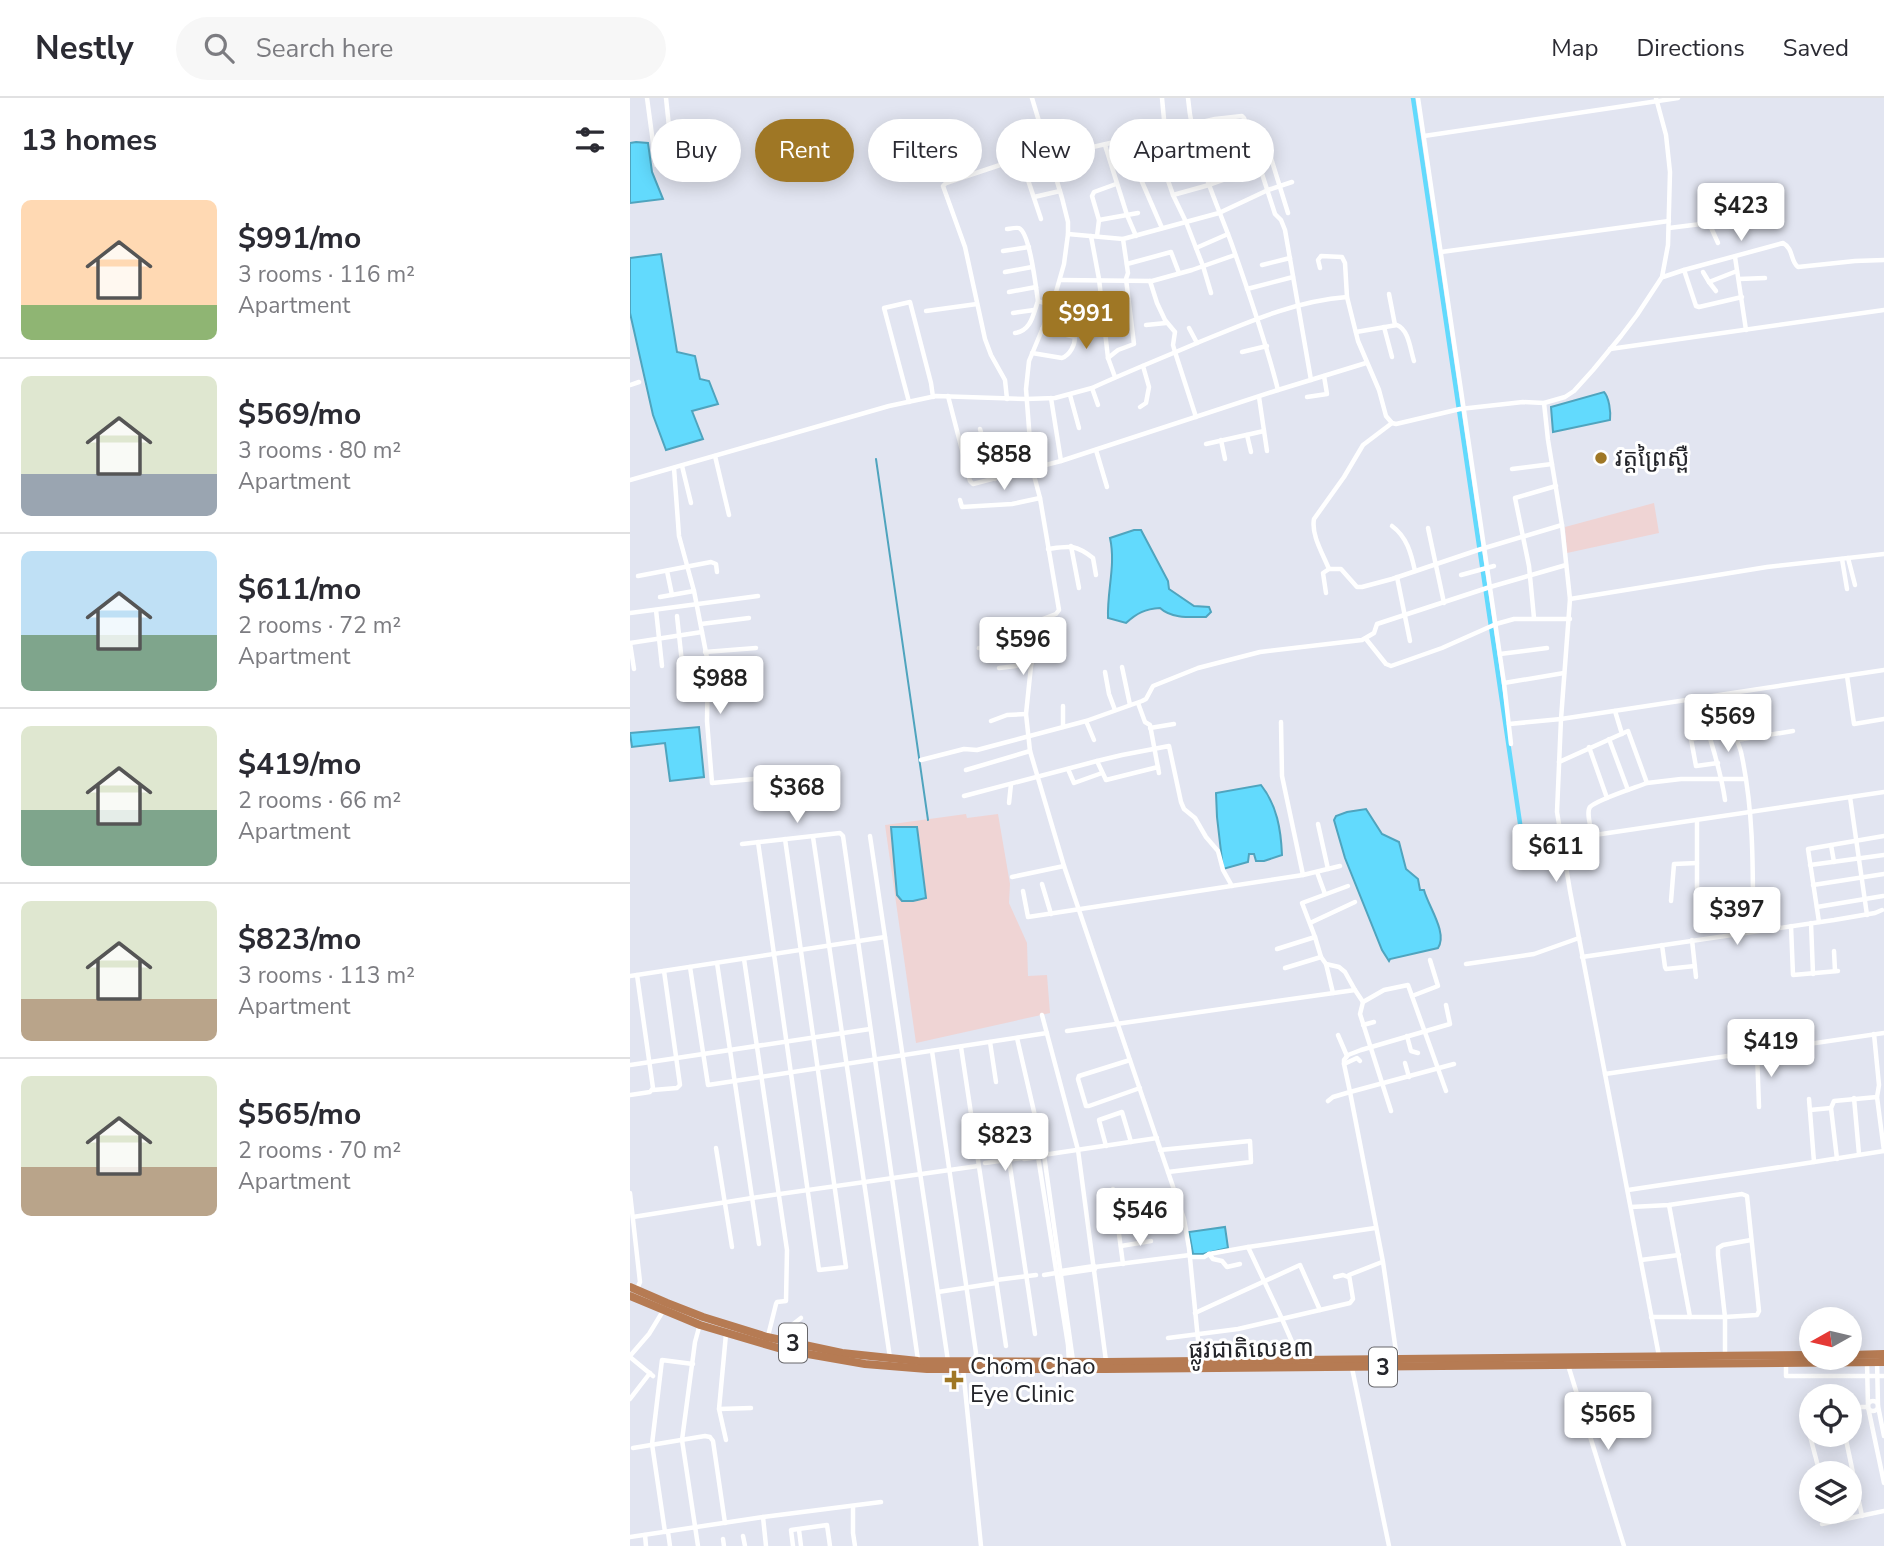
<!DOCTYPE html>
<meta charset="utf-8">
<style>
:root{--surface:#fff;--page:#f7f7f7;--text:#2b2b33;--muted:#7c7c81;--line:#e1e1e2;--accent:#9f7725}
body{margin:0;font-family:"Nunito Sans","Noto Sans Khmer",sans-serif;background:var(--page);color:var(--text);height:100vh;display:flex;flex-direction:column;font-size:26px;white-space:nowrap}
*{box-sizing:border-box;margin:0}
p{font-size:23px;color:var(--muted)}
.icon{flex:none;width:38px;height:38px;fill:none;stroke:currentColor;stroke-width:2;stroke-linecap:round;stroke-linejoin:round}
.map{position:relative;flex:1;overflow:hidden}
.sheet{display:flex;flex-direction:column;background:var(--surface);width:630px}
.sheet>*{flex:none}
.top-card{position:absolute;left:21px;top:21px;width:665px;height:63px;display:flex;gap:14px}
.needle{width:46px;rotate:262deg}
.controls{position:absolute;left:1169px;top:1209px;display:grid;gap:14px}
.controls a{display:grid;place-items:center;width:63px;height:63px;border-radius:50%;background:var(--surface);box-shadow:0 4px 18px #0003;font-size:35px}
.price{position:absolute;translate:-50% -60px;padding:0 16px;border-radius:7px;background:#fff;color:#222;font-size:23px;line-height:46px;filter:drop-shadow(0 2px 4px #0008)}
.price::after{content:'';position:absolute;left:50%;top:42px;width:21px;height:16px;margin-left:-10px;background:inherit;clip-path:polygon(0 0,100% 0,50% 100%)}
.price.active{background:var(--accent);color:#fff}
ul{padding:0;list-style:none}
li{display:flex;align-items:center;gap:21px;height:175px;padding:0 21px}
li+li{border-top:2px solid var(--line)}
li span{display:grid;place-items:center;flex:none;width:196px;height:140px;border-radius:10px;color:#555}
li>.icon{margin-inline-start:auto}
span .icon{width:84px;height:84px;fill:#fffc;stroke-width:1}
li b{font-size:30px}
h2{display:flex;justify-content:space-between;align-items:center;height:84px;padding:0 21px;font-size:30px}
.chip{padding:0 24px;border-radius:32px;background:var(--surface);box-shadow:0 4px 18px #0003;font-size:24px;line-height:63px}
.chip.active{background:var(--accent);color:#fff}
header{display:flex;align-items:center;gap:42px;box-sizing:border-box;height:98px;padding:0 35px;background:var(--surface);border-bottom:2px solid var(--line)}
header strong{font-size:33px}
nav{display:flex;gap:38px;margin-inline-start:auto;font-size:24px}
.search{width:490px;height:63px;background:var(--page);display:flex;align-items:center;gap:18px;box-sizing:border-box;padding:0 24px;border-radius:38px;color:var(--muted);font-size:26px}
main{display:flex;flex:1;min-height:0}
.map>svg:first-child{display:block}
</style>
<header>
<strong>Nestly</strong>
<div class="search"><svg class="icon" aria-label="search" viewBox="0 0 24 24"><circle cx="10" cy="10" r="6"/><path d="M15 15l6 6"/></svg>Search here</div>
<nav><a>Map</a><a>Directions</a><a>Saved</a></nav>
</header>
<main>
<section class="sheet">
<h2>13 homes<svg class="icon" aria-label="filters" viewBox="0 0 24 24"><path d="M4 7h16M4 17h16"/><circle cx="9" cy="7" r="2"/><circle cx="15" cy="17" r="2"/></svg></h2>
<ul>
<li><span style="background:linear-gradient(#ffd9b3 75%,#8fb573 0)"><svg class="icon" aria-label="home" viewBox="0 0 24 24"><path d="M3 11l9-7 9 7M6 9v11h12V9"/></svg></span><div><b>$991/mo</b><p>3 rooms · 116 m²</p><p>Apartment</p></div></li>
<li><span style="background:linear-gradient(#dfe7d0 70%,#9aa5b1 0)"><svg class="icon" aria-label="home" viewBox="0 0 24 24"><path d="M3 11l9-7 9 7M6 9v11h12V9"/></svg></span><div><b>$569/mo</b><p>3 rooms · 80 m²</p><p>Apartment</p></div></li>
<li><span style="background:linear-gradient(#bfe0f5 60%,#7fa58c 0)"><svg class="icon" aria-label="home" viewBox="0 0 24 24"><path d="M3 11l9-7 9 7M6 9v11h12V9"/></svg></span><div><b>$611/mo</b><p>2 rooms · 72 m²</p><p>Apartment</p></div></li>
<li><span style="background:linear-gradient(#dfe7d0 60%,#7fa58c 0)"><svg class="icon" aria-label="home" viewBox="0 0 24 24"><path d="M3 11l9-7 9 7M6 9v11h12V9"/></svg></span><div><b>$419/mo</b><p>2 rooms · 66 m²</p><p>Apartment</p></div></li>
<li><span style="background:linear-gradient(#dfe7d0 70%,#b9a48a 0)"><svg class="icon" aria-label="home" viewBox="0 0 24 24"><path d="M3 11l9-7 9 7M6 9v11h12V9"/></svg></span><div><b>$823/mo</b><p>3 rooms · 113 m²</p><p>Apartment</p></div></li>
<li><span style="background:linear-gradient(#dfe7d0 65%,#b9a48a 0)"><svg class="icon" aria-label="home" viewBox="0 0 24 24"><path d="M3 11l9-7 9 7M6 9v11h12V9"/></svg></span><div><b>$565/mo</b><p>2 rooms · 70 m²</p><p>Apartment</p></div></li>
</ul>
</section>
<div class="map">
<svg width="1254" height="1448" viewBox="0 0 1254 1448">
<rect width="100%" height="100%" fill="#e2e5f1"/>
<!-- education -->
<g fill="#efd4d4">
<path d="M1024,405l5,30 -92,20 -2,-26z"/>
<path d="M336,716l1,4 31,-4 12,70 -1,19 18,40 1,33 19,-1 3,38 -134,30 -31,-218z"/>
</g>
<!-- water -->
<g fill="#62dafd" stroke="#4fa4be" stroke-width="2">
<path d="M6,44l12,1 4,29 11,27 -33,4v-60z"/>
<path d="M31,156l16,98 18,4 5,23 9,2 9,23 -26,7 11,28 -37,11 -13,-35 -23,-102v-55z"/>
<path d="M974,294c5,5 7,20 6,28l-57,12 -2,-25z"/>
<path d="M504,432h7l27,51 1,8 25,17 15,1 2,5 -5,5c-15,0 -34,2 -46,-9 -15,1 -23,5 -34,15l-18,-5c-1,-28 8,-53 2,-80z"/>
<path d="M69,629l5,50 -34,4 -5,-38 -33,4 -2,-14z"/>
<path d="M631,687c16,20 20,45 21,70l-18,6h-8l-2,-7h-5l-1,8 -25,7 -6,-52 -1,-24z"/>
<path d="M736,711l16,25 17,8 7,27 12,10 2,11h4c4,16 24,43 14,58l-48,11 -1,2 -7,-11 -37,-92 -11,-38 2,-4 11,-4z"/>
<path d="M261,729h26l9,71 -13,3h-11l-5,-6z"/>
<path d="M595,1129l3,21 -25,6h-10l-4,-22z"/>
</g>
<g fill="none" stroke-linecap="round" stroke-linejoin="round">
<!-- stream -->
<path stroke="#4fa4be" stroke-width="2" d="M246,361l52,361"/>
<!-- canal -->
<path stroke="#62dafd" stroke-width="4.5" d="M783,0l108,732"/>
<!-- minor -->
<g stroke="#fff" stroke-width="4.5">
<path d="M17,0l9,67h17l-7,-67"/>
<path d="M402,0l30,100 6,24v12l-4,30 -12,42 -23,55 -3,28 6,79 8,30 19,112 -3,4 -16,6v10l-9,36 -5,48 4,37 34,115 120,353 5,29 11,112"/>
<path d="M532,0l3,32"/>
<path d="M558,0c5,55 24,93 43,144 17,48 34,97 47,148"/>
<path d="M788,0l86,585 60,-10"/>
<path d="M585,22l12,35"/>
<path d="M524,35l-1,4 20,58 13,27 17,44 8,27"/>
<path d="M794,38l254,-38"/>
<path d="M497,41l9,29 26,60"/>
<path d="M636,44l22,71"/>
<path d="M475,47l22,70 9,21"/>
<path d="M419,57l35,-6 131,-30 27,-3 2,2 31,96 6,6 4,10 26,150"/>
<path d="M391,61l20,60"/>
<path d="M536,78l87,-29"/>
<path d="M543,97l36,-10 51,-18"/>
<path d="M404,99l26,-6"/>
<path d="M469,122l39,-7"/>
<path d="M1079,125l9,20"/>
<path d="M1039,130l40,-5 22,-10"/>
<path d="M377,131c1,0 11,-2 12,-1 11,5 17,60 19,73l14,5"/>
<path d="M438,136l55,5 96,-26 49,-23 24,-8"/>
<path d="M461,138l8,43 9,79 7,19"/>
<path d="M467,138l2,-16 -7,-24 2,-4 22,-8"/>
<path d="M566,150l32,-14"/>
<path d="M373,153l26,-4"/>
<path d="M811,154l228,-31"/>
<path d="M1105,159l11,73"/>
<path d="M497,166l44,-12 8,21"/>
<path d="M632,167l28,-7"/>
<path d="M690,170l-2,-8 3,-4 21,1 3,6 2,34"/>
<path d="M1054,172l12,36 3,1 43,-10"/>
<path d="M375,174l27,-5"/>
<path d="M1073,174l6,10"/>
<path d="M1033,179l21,-7 99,-27c11,6 7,18 15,24l57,-6 29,-1"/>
<path d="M1109,181l26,-1"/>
<path d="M430,182l92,1 40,-11 43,-15"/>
<path d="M520,183l7,22 8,17 10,12 -2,13 2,7 21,65"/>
<path d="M617,191l46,-12"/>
<path d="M1086,193l-7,-9 28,-11"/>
<path d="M379,194l27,-5"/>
<path d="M759,196l6,31"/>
<path d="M296,213l51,-7"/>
<path d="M383,215l21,-3"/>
<path d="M516,227l20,-2"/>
<path d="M754,229l8,30"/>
<path d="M559,230l8,15"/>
<path d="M726,234l41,-7c12,5 13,24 17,36"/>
<path d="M385,235c16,-2 18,-18 23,-32"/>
<path d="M980,251l274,-39"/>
<path d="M612,254l25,-6"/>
<path d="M402,255l30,5c8,-3 13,-13 13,-21l-33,-8"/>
<path d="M478,260l10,-8 16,-6 -8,-65 2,-6 -5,-34"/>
<path d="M0,287l9,-3"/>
<path d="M462,290l6,17"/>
<path d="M440,297l9,33"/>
<path d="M318,298l22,85 3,3 88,-23 217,-71 88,-27"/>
<path d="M629,299l8,54"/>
<path d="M677,299l20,-3 -3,-18"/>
<path d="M421,300l10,63"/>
<path d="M377,301l-2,-19 -14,-25 -6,-16 -20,-92 -22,-61 3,-3 60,-20 42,-10"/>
<path d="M279,304l-25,-94 26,-6 21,81 2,14"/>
<path d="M914,305l4,37 14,85 8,74 -9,120 -4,93 13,79 89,465"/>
<path d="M510,309l6,-4 3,-16 -6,-21"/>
<path d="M350,331l15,50"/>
<path d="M617,337l4,17"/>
<path d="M591,342l4,19"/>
<path d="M576,346l58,-13"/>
<path d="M466,352l11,37"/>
<path d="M85,358l14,59"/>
<path d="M52,368l9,37"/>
<path d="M44,370l5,68 15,55 14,72 -1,58 5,62 104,-10"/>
<path d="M882,371l40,-5"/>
<path d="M0,382l259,-74 47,-10 90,3 29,-1 37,-10c35,-16 70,-30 105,-45 49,-20 97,-42 150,-46l11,44 21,49 7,26 6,7 4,1 64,-15 63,-7 21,1 21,-6 9,-6 19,-21 28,-34 16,-21 25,-38 6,-32 2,-73 -4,-37 -10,-37"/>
<path d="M330,402l2,7 50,-3 28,-6"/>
<path d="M762,428c15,11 19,27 23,45"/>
<path d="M798,430l16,75"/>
<path d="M441,448l8,42"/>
<path d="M418,451c21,-3 27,-5 45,9l3,17"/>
<path d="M1218,460l7,27"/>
<path d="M1212,461l5,30"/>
<path d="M699,471c-6,-15 -18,-34 -15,-50l30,-42 19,-32 29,-22"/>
<path d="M37,473l5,24"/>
<path d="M831,477l33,-9"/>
<path d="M8,478l73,-14 5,2 1,8"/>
<path d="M767,479l13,64"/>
<path d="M696,495l-3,-20 6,-4h12l16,18h5l30,-8 86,-29 84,-25"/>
<path d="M30,499l34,-6"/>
<path d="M940,501l197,-32 117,-13"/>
<path d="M26,512l6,56"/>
<path d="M0,515l128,-17"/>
<path d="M47,518l5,47"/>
<path d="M904,520l-5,-52 -14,-68 41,-12"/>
<path d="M71,526l48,-6"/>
<path d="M736,541l20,25 5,2 51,-18 54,-24 18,-5h56"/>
<path d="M0,545l72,-11"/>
<path d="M0,545l4,26"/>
<path d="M349,550l54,7"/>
<path d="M75,554l51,-4"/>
<path d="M870,556l47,-6"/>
<path d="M492,569l8,38"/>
<path d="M369,570l17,-2 6,-13"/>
<path d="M475,574l4,22 6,16"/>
<path d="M1217,578l7,48 30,-5"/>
<path d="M874,585l7,61"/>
<path d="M1093,597c2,8 4,18 6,26 4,11 9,20 12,31 13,59 12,119 12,179"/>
<path d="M1127,601l5,36"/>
<path d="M508,605l7,19 5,3 9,48"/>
<path d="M433,608v21"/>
<path d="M985,613l7,23"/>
<path d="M1098,617l30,-4"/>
<path d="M361,623l16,-6 19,-1"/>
<path d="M456,623l8,19"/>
<path d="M651,624l1,54 21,99"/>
<path d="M879,626l52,-5 323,-49"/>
<path d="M520,630l24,-4"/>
<path d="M979,641l19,51"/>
<path d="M1107,642l56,-9"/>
<path d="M959,649l18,51"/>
<path d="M291,662l43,-11 13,1 109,-29 56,-20 4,-2 7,-13 45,-18 62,-16 102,-12 12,-7 3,-9 113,-37 76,-22"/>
<path d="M467,663l25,-6 47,-9 12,56 3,7 11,9 11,19 12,14 5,19 9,16"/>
<path d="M929,664l69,-31 19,52c-10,4 -51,17 -57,24 -4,5 1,21 2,28"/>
<path d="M1088,665l-22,3 -5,-27 15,-3 4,2c6,20 12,40 15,62"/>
<path d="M438,671l6,14 28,-10"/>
<path d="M336,672l64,-19"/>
<path d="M1017,685l34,-4h64"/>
<path d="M334,698l133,-35 9,19 52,-13"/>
<path d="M1220,699l17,118"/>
<path d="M379,705l2,-19"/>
<path d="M1067,722v68"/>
<path d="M688,726l10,45"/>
<path d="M240,738l78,525"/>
<path d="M183,739l77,521"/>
<path d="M931,742l323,-48"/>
<path d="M128,744l61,428 27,-3 -61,-428"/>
<path d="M112,746l98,-11 3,3 75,524"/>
<path d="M1201,747l3,17"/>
<path d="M1180,767l74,-10"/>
<path d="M687,774l8,22"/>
<path d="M382,779l52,-11"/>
<path d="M412,786l9,30"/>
<path d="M1183,787l71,-11"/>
<path d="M718,788l-46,17 13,34 6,20 5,7 13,3 6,5 10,18"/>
<path d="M393,793l5,26 275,-42 37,-9"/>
<path d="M1041,803l3,-37 23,-1"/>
<path d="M1187,809l66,-11"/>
<path d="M1189,824l-11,-73 76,-13"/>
<path d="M680,825l45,-21"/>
<path d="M1181,825l2,51"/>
<path d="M1161,828l2,49 45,-4"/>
<path d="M1062,842l4,37"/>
<path d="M1032,847l3,22 1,2 29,-3"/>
<path d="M647,851l38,-12"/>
<path d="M1204,853l1,20"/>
<path d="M952,859l252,-37 41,-7 7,-3"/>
<path d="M114,861l43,291 -1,51 -9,1 -1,2 -8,32"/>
<path d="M87,865l42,281"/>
<path d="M696,866l7,29"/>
<path d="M836,866l68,-10 45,-16"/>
<path d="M60,869l18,118 339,-52"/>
<path d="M655,870l36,-11"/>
<path d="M0,878l255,-39"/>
<path d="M782,898l26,-10 -8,-26"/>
<path d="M412,917l36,135 28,211"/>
<path d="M733,927l11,-3"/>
<path d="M437,933l288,-41 8,12"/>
<path d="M1244,936l5,51 -2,12 7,54"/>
<path d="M708,937l9,21"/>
<path d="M777,938l4,15 7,2"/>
<path d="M387,940l27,117 29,206"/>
<path d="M360,944l6,40"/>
<path d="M331,949l45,299"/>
<path d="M302,953l44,302 -1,9"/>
<path d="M1127,954l2,55"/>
<path d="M500,962l-51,16 -1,3 8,27h3l51,-18"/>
<path d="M775,965l4,14"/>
<path d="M714,966l13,-6 3,3"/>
<path d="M0,967l240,-36"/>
<path d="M975,976l279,-41"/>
<path d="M23,992l24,-2 3,-3 -16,-114"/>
<path d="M0,997l20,-3 3,-4 -16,-113"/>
<path d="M1224,1000l5,56"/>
<path d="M1179,1001l5,63 70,-11"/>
<path d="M698,1003l5,-4 17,-5 -6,-28v-4l4,-5 13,-5 89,-26 -4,-19"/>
<path d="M1180,1012l21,-2"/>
<path d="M761,1013l-31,-97 3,-12 21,-12 24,-5 38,106"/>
<path d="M402,1021l36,226 1,17"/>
<path d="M476,1048l-7,-26 23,-8 9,30"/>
<path d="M86,1050l16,99"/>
<path d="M530,1052l90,-9 1,21 -83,10"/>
<path d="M413,1057l114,-17"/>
<path d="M394,1061l15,-2"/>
<path d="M1207,1061l-6,-51 3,-7 43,-4"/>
<path d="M379,1062l26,174"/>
<path d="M355,1065l37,-5"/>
<path d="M483,1091l10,75"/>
<path d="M998,1092l186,-28"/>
<path d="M0,1095l10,89 -3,7"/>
<path d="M1039,1107l21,112"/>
<path d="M1001,1109l38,-2 73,-11 5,2 12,115 -2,4 -32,2h-74"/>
<path d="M3,1119l119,-19 226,-32"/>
<path d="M491,1148l30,-5"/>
<path d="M618,1149l127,-19"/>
<path d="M579,1156l4,5 9,2 5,6 13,-3"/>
<path d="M560,1159h14l5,-3 39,-7 34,72 18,41"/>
<path d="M1011,1162l38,-5"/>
<path d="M465,1169l95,-12"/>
<path d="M431,1173l33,-5"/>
<path d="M431,1176l34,-5"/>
<path d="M414,1177l12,-2"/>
<path d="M705,1179l8,-2 5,2"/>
<path d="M366,1182l40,-5"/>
<path d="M308,1194l58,-9"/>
<path d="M565,1215l105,-48 20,45"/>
<path d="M538,1240l70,-9 112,-26 3,-4 -4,-24 33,-13"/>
<path d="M158,1243l4,-16 9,-7"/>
<path d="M0,1258l19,-22 14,-23"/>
<path d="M1095,1258v-39l-7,-62v-7l5,-3 28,-5"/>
<path d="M0,1259l23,19"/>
<path d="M767,1260l-14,-96 -33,-170 104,-28"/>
<path d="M1247,1262l1,46 6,30"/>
<path d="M1237,1264l1,45 16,76"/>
<path d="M1156,1265v13h98"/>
<path d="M938,1267l56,181"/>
<path d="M722,1270l37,178"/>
<path d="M333,1271l18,177"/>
<path d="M0,1301l20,-26"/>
<circle cx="1243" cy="1308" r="5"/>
<path d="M1220,1309h18"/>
<path d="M1181,1310l-8,1 17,65"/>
<path d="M89,1311l32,-1"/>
<path d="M1215,1337l17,81"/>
<path d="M96,1342l-7,-31 7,-75"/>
<path d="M3,1350l72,-12 5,1 3,4 12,82"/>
<path d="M1220,1393l7,-2"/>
<path d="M223,1408v27l2,13"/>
<path d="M133,1419l3,29"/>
<path d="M1192,1426l62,-13"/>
<path d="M169,1432l2,16"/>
<path d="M35,1434l-13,-88 10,-84 31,4"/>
<path d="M38,1434l2,14"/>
<path d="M15,1437l1,11"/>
<path d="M113,1438l2,10"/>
<path d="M0,1439l133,-20 118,-15"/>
<path d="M93,1441l1,7"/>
<path d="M68,1448l-16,-106 13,-98 5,-18"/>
<path d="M163,1448l-2,-16 36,-5 3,21"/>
</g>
<!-- highway -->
<g stroke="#b67b53" stroke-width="8">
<path d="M0,1189l37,16 36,14 64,20 75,16 76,8 188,1 705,-7"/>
<path d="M0,1198l70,29 85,25 80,14 62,5h179l778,-7"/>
<path d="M1220,1257l34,-1"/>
</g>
</g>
<!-- markers -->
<g fill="#9f7725" stroke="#fff" stroke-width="2.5">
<circle cx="971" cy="360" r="7"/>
<path d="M320.5 1271.5h7v7h7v7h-7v7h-7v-7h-7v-7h7z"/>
</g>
<g text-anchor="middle" stroke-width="6" stroke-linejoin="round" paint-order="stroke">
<!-- shield labels -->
<g fill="#fff" stroke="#66666a" stroke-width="2">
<rect x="149" y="1225.5" width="28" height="39" rx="5"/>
<rect x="739" y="1249.5" width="28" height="39" rx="5"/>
</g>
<g font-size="23" font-weight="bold" fill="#24252a">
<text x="163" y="1253">3</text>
<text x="753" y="1277">3</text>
</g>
<!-- poi labels -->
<g font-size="24" fill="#24252a" stroke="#fff" text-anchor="start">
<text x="985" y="368">វត្តព្រៃស្ពឺ</text>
<text x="340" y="1276">Chom Chao<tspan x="340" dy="28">Eye Clinic</tspan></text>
</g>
<!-- street labels -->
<g font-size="24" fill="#24252a" stroke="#fff">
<text transform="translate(621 1251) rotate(-1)" y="8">ផ្លូវជាតិលេខ៣</text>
</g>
</g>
</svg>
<div class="controls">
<a><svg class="needle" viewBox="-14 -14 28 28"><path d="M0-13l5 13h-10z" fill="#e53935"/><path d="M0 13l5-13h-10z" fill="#7c7c81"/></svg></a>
<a><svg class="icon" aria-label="locate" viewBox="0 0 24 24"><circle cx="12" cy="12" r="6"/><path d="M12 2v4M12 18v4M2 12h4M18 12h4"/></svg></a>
<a><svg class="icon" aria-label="layers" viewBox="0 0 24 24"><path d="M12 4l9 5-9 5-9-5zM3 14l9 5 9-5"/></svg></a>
</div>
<b class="price" style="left:1111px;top:145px">$423</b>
<b class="price active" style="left:456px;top:253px">$991</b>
<b class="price" style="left:374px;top:394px">$858</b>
<b class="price" style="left:393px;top:579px">$596</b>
<b class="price" style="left:90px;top:618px">$988</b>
<b class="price" style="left:1098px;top:656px">$569</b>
<b class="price" style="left:167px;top:727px">$368</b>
<b class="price" style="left:926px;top:786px">$611</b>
<b class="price" style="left:1107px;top:849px">$397</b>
<b class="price" style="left:1141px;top:981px">$419</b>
<b class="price" style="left:375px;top:1075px">$823</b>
<b class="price" style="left:510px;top:1150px">$546</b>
<b class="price" style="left:978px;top:1354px">$565</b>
<div class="top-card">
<a class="chip">Buy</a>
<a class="chip active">Rent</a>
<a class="chip">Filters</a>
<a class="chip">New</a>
<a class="chip">Apartment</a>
</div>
</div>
</main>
